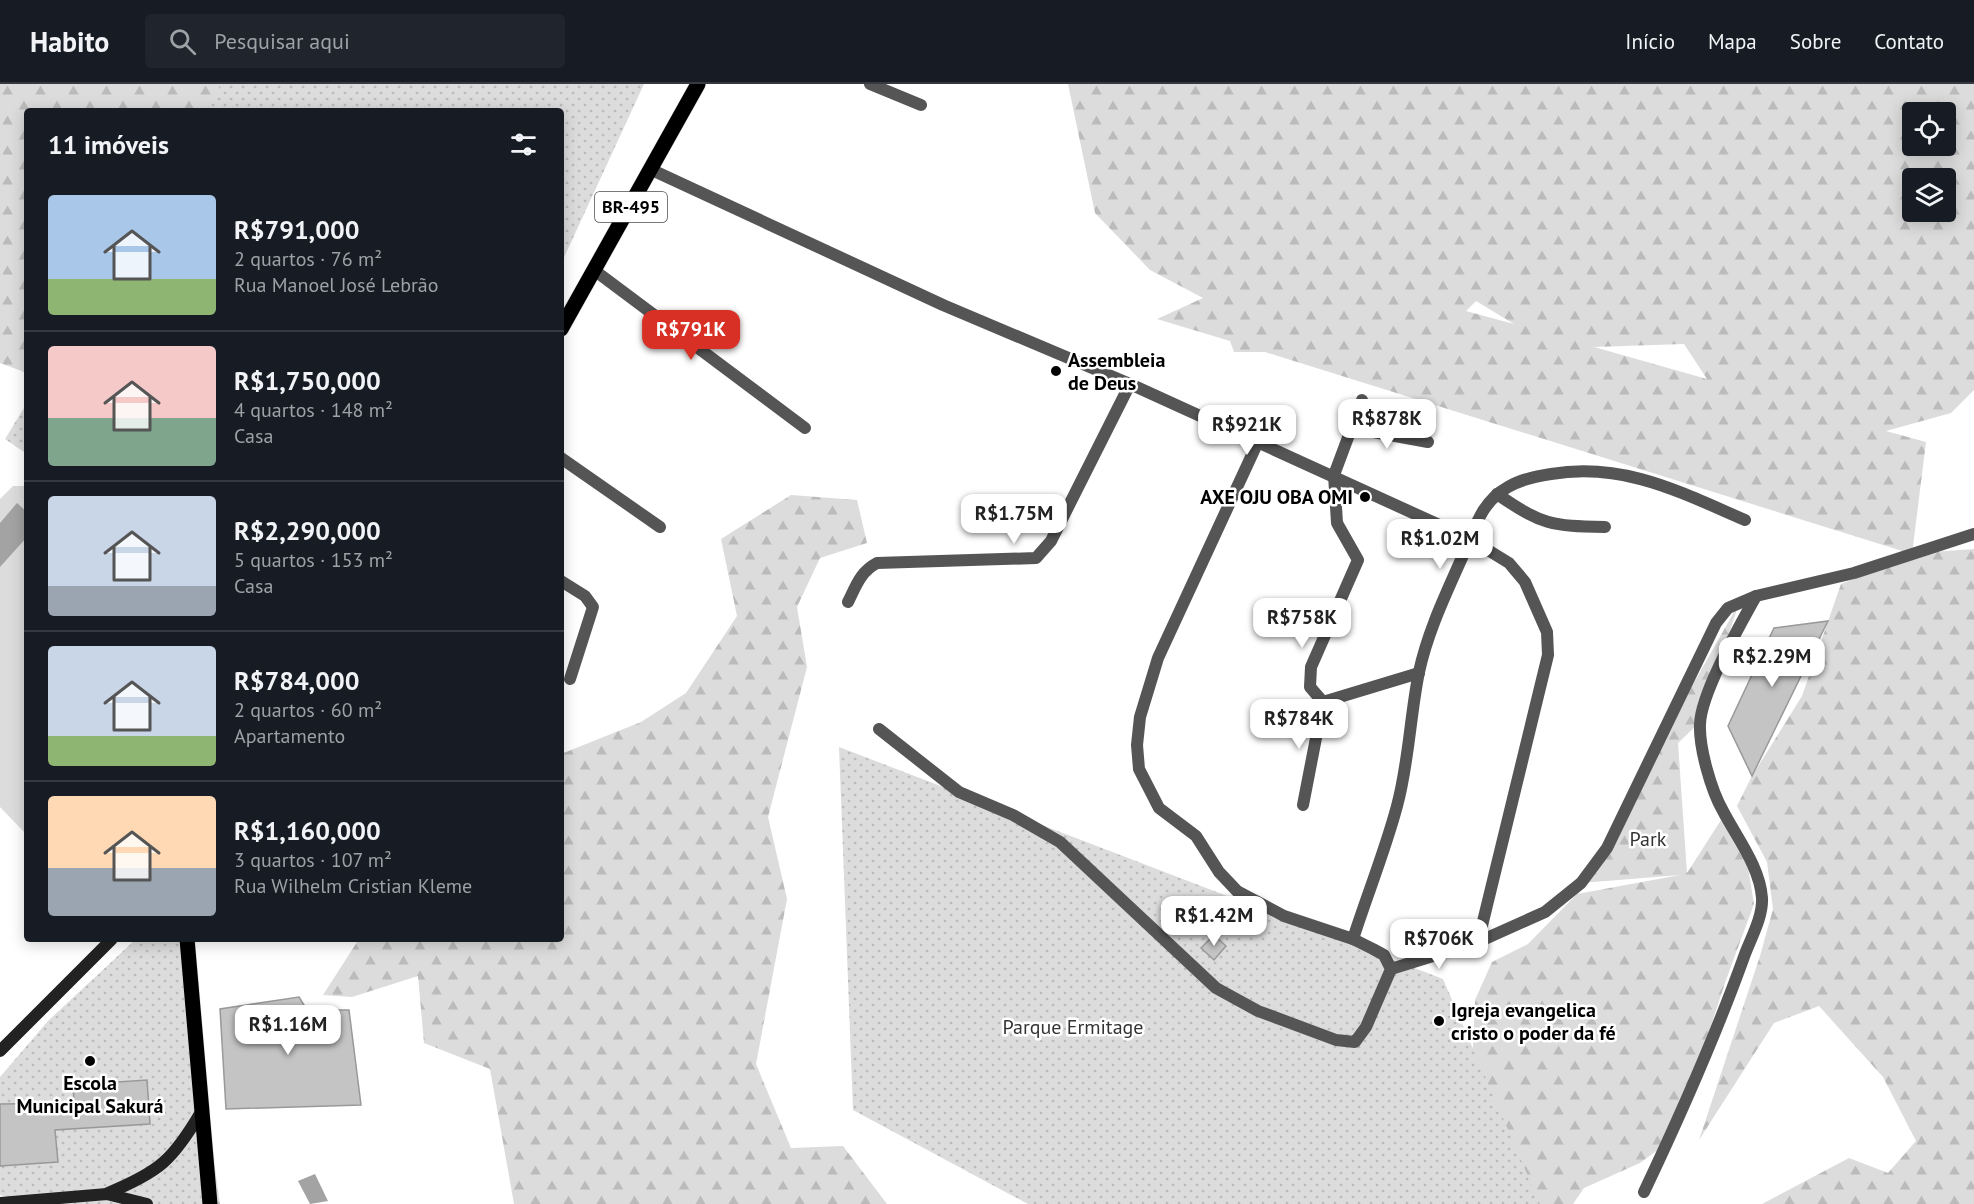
<!DOCTYPE html>
<html lang="pt">
<meta charset="utf-8">
<style>
:root{--surface:#171b24;--page:#20242c;--text:#f1f3f6;--muted:#9ea1a6;--line:#363941;--accent:#d93025}
body{margin:0;font-family:"PT Sans",sans-serif;background:var(--page);color:var(--text);height:100vh;display:flex;flex-direction:column;font-size:22px;white-space:nowrap}
*{box-sizing:border-box;margin:0}
p{font-size:20px;color:var(--muted)}
.icon{flex:none;width:33px;height:33px;fill:none;stroke:currentColor;stroke-width:2;stroke-linecap:round;stroke-linejoin:round}
.map{position:relative;flex:1;overflow:hidden}
.details{position:absolute;left:24px;top:24px;width:540px;height:834px;display:flex;flex-direction:column;background:var(--surface);border-radius:6px;box-shadow:0 3px 15px #0003}
.details>*{flex:none}
.fabs{position:absolute;left:1902px;top:18px;display:grid;gap:12px}
.fabs a{display:grid;place-items:center;width:54px;height:54px;border-radius:6px;background:var(--surface);box-shadow:0 3px 15px #0003;font-size:30px}
.price{position:absolute;translate:-50% -51px;padding:0 14px;border-radius:12px;background:#fff;color:#222;font-size:20px;line-height:39px;filter:drop-shadow(0 2px 3px #0008)}
.price::after{content:'';position:absolute;left:50%;top:36px;width:18px;height:14px;margin-left:-9px;background:inherit;clip-path:polygon(0 0,100% 0,50% 100%)}
.price.current{background:var(--accent);color:#fff}
ul{padding:0;list-style:none}
li{display:flex;align-items:center;gap:18px;height:150px;padding:0 24px}
li+li{border-top:2px solid var(--line)}
li span{display:grid;place-items:center;flex:none;width:168px;height:120px;border-radius:6px;color:#555}
li>.icon{margin-inline-start:auto}
span .icon{width:72px;height:72px;fill:#fffc;stroke-width:1}
li b{font-size:26px}
h2{display:flex;justify-content:space-between;align-items:center;height:72px;padding:0 24px;font-size:26px}
header{display:flex;align-items:center;gap:36px;box-sizing:border-box;height:84px;padding:0 30px;background:var(--surface);border-bottom:2px solid var(--line)}
header strong{font-size:28px}
nav{display:flex;gap:33px;margin-inline-start:auto;font-size:21px}
.search{width:420px;height:54px;background:var(--page);display:flex;align-items:center;gap:15px;box-sizing:border-box;padding:0 21px;border-radius:6px;color:var(--muted);font-size:22px}
.map>svg:first-child{display:block}
</style>
<header>
<strong>Habito</strong>
<div class="search"><svg class="icon" aria-label="search" viewBox="0 0 24 24"><circle cx="10" cy="10" r="6"/><path d="M15 15l6 6"/></svg>Pesquisar aqui</div>
<nav><a>Início</a><a>Mapa</a><a>Sobre</a><a>Contato</a></nav>
</header>
<div class="map">
<svg width="1974" height="1120" viewBox="0 0 1974 1120">
<defs>
<pattern id="forest-firs" width="22" height="20" patternUnits="userSpaceOnUse" patternTransform="scale(1.5)"><rect width="22" height="20" fill="#dcdcdc"/><path d="M5 1l3.5 6h-7zM16 11l3.5 6h-7z" fill="#bbb"/></pattern>
<pattern id="park-dots" width="8" height="8" patternUnits="userSpaceOnUse" patternTransform="scale(1.5)"><rect width="8" height="8" fill="#dcdcdc"/><path d="M2 2h.1M6 6h.1" fill="none" stroke="#bbb" stroke-width="1.8" stroke-linecap="round"/></pattern>
</defs>
<rect width="100%" height="100%" fill="#fff"/>
<!-- green -->
<path fill="#dcdcdc" d="M13,402h14v349l-27,-28v-308z"/>
<!-- forest -->
<g fill="url(#forest-firs)" fill-rule="evenodd">
<path d="M0,0h301l-2,27h-272v262l-27,-10z"/>
<path d="M1068,0h906v306l-23,23 -65,18 40,11 -14,112 -647,-202h-31l-4,-11 -73,-22 46,-21 -53,-28 -55,-57zM1912,28h34v34h-34zM1912,94h34v34h-34zM1476,217l38,23 -48,-13zM1684,260l23,35 -113,-32z"/>
<path d="M791,411l66,5 10,43 -47,15 -23,49 10,60 -39,150 19,82 -31,165 35,84 52,-2 44,58h-373l-24,-135 -66,-26 -6,-67 -66,21 -29,-2 36,-56h202v-185l80,-32 45,-29 51,-77 -16,-77z"/>
<path d="M1974,465v655h-212l87,-46 39,15 28,-32 -33,-64 -64,-71 -45,17 -75,117 61,-184 13,-47 -6,-47 -30,-56 15,-30 50,-80 39,-112 77,-31z"/>
<path d="M1739,519l-39,119 -22,21 9,130 34,-53 27,47 6,37 -28,76 -52,158 -34,25 -56,25 -11,16h-65l-38,-89 5,-115 17,-38 36,-18 49,-50 103,-19 -99,8z"/>
</g>
<!-- park -->
<g fill="url(#park-dots)">
<path d="M221,0h423l-83,180v-153h-357z"/>
<path d="M27,319v51l-22,-15z"/>
<path d="M839,663l604,232 97,225h-512l-175,-94z"/>
<path d="M136,855h51l9,96 24,169h-187l-33,-9v-118l48,-56z"/>
</g>
<!-- water -->
<g fill="#a3a3a3">
<path d="M17,419l10,9v25l-27,30v-44z"/>
<path d="M315,1090l13,27 -18,3 -12,-23z"/>
</g>
<!-- building -->
<g fill="#c4c4c4" stroke="#999" stroke-width="1.5">
<path d="M1828,537l-76,155 -24,-50 46,-98z"/>
<path d="M1214,851l12,11 -12,14 -13,-12z"/>
<path d="M299,913l8,13h42l12,95 -135,4 -6,-100z"/>
<path d="M147,996l3,44 -95,6 3,32 -58,4v-62l74,-1 -1,-18z"/>
</g>
<g fill="none" stroke-linecap="round" stroke-linejoin="round">
<defs>
<g id="primary">
<path d="M561,245l137,-245"/>
<path d="M187,855l23,265"/>
</g>
</defs>
<!-- primary casing -->
<use href="#primary" stroke="#dbdbdb" stroke-width="16"/>
<!-- street -->
<g stroke="#555" stroke-width="12">
<path d="M870,0l51,21"/>
<path d="M652,86l291,135 187,79 340,155 39,24 16,19 22,50 1,23 -70,287"/>
<path d="M594,186l211,158"/>
<path d="M1362,316l-28,75 3,48 21,37 -47,107 -1,20 13,15 96,-29"/>
<path d="M1352,344l76,14"/>
<path d="M561,374l99,69"/>
<path d="M1497,410c45,31 54,32 108,33"/>
<path d="M561,497l24,15 8,11 -23,72"/>
<path d="M848,518c8,-16 12,-30 29,-39l159,-5 15,-17 79,-157"/>
<path d="M879,645l80,63 54,23 47,27 156,146 42,23 78,29 19,2 11,-15 25,-58 -7,-14 -11,-6 -20,-10 -69,-23 -47,-25 -18,-19 -23,-36 -37,-28 -20,-39 -2,-24 3,-28 18,-59 99,-214"/>
<path d="M1303,721l20,-103"/>
<path d="M1353,855c14,-44 32,-88 44,-133 12,-44 13,-90 22,-134 9,-42 28,-80 45,-119 11,-25 17,-51 44,-66 12,-7 29,-11 43,-13 73,-12 129,18 194,46"/>
<path d="M1391,885l87,-27 67,-30 36,-29 26,-35 109,-225 12,-15 28,-12 98,-23 120,-39"/>
<path d="M1644,1108c37,-78 72,-157 101,-238 7,-18 18,-38 17,-56 -2,-31 -25,-60 -39,-87 -12,-21 -24,-63 -23,-87 1,-31 40,-99 56,-128"/>
</g>
<!-- secondary -->
<g stroke="#222" stroke-width="12">
<path d="M0,967l112,-112"/>
<path d="M108,1109c51,-21 65,-33 93,-81"/>
<path d="M0,1119l107,-9 40,10"/>
</g>
<!-- primary -->
<use href="#primary" stroke="#000" stroke-width="15"/>
</g>
<!-- markers -->
<g fill="#000" stroke="#fff" stroke-width="2">
<circle cx="1056" cy="287" r="6"/>
<circle cx="1365" cy="413" r="6"/>
<circle cx="1439" cy="937" r="6"/>
<circle cx="90" cy="977" r="6"/>
</g>
<g text-anchor="middle" stroke-width="5" stroke-linejoin="round" paint-order="stroke">
<!-- shield labels -->
<rect fill="#fff" stroke="#4c4c4c" stroke-width="1.5" x="595" y="108" width="72" height="30" rx="4.5"/>
<g font-size="18" font-weight="bold" fill="#000">
<text x="631" y="129">BR-495</text>
</g>
<!-- poi labels -->
<g font-size="20" font-weight="bold" fill="#000" stroke="#fff" text-anchor="start">
<text x="1068" y="283">Assembleia<tspan x="1068" dy="23">de Deus</tspan></text>
<text x="1353" y="420" text-anchor="end">AXE OJU OBA OMI</text>
<text x="1451" y="933">Igreja evangelica<tspan x="1451" dy="23">cristo o poder da fé</tspan></text>
<text x="90" y="1006" text-anchor="middle">Escola<tspan x="90" dy="23">Municipal Sakurá</tspan></text>
</g>
<!-- park labels -->
<g font-size="20" fill="#333" stroke="#fff">
<text x="1648" y="762">Park</text>
<text x="1073" y="950">Parque Ermitage</text>
</g>
</g>
</svg>
<div class="fabs">
<a><svg class="icon" aria-label="locate" viewBox="0 0 24 24"><circle cx="12" cy="12" r="6"/><path d="M12 2v4M12 18v4M2 12h4M18 12h4"/></svg></a>
<a><svg class="icon" aria-label="layers" viewBox="0 0 24 24"><path d="M12 4l9 5-9 5-9-5zM3 14l9 5 9-5"/></svg></a>
</div>
<b class="price current" style="left:691px;top:277px">R$791K</b>
<b class="price" style="left:1387px;top:366px">R$878K</b>
<b class="price" style="left:1247px;top:372px">R$921K</b>
<b class="price" style="left:1014px;top:461px">R$1.75M</b>
<b class="price" style="left:1440px;top:486px">R$1.02M</b>
<b class="price" style="left:1302px;top:565px">R$758K</b>
<b class="price" style="left:1772px;top:604px">R$2.29M</b>
<b class="price" style="left:1299px;top:666px">R$784K</b>
<b class="price" style="left:1214px;top:863px">R$1.42M</b>
<b class="price" style="left:1439px;top:886px">R$706K</b>
<b class="price" style="left:288px;top:972px">R$1.16M</b>
<section class="details">
<h2>11 imóveis<svg class="icon" aria-label="filters" viewBox="0 0 24 24"><path d="M4 7h16M4 17h16"/><circle cx="9" cy="7" r="2"/><circle cx="15" cy="17" r="2"/></svg></h2>
<ul>
<li><span style="background:linear-gradient(#a9c7e8 70%,#8fb573 0)"><svg class="icon" aria-label="home" viewBox="0 0 24 24"><path d="M3 11l9-7 9 7M6 9v11h12V9"/></svg></span><div><b>R$791,000</b><p>2 quartos · 76 m²</p><p>Rua Manoel José Lebrão</p></div></li>
<li><span style="background:linear-gradient(#f6c9c9 60%,#7fa58c 0)"><svg class="icon" aria-label="home" viewBox="0 0 24 24"><path d="M3 11l9-7 9 7M6 9v11h12V9"/></svg></span><div><b>R$1,750,000</b><p>4 quartos · 148 m²</p><p>Casa</p></div></li>
<li><span style="background:linear-gradient(#c9d6e8 75%,#9aa5b1 0)"><svg class="icon" aria-label="home" viewBox="0 0 24 24"><path d="M3 11l9-7 9 7M6 9v11h12V9"/></svg></span><div><b>R$2,290,000</b><p>5 quartos · 153 m²</p><p>Casa</p></div></li>
<li><span style="background:linear-gradient(#c9d6e8 75%,#8fb573 0)"><svg class="icon" aria-label="home" viewBox="0 0 24 24"><path d="M3 11l9-7 9 7M6 9v11h12V9"/></svg></span><div><b>R$784,000</b><p>2 quartos · 60 m²</p><p>Apartamento</p></div></li>
<li><span style="background:linear-gradient(#ffd9b3 60%,#9aa5b1 0)"><svg class="icon" aria-label="home" viewBox="0 0 24 24"><path d="M3 11l9-7 9 7M6 9v11h12V9"/></svg></span><div><b>R$1,160,000</b><p>3 quartos · 107 m²</p><p>Rua Wilhelm Cristian Kleme</p></div></li>
</ul>
</section>
</div>
